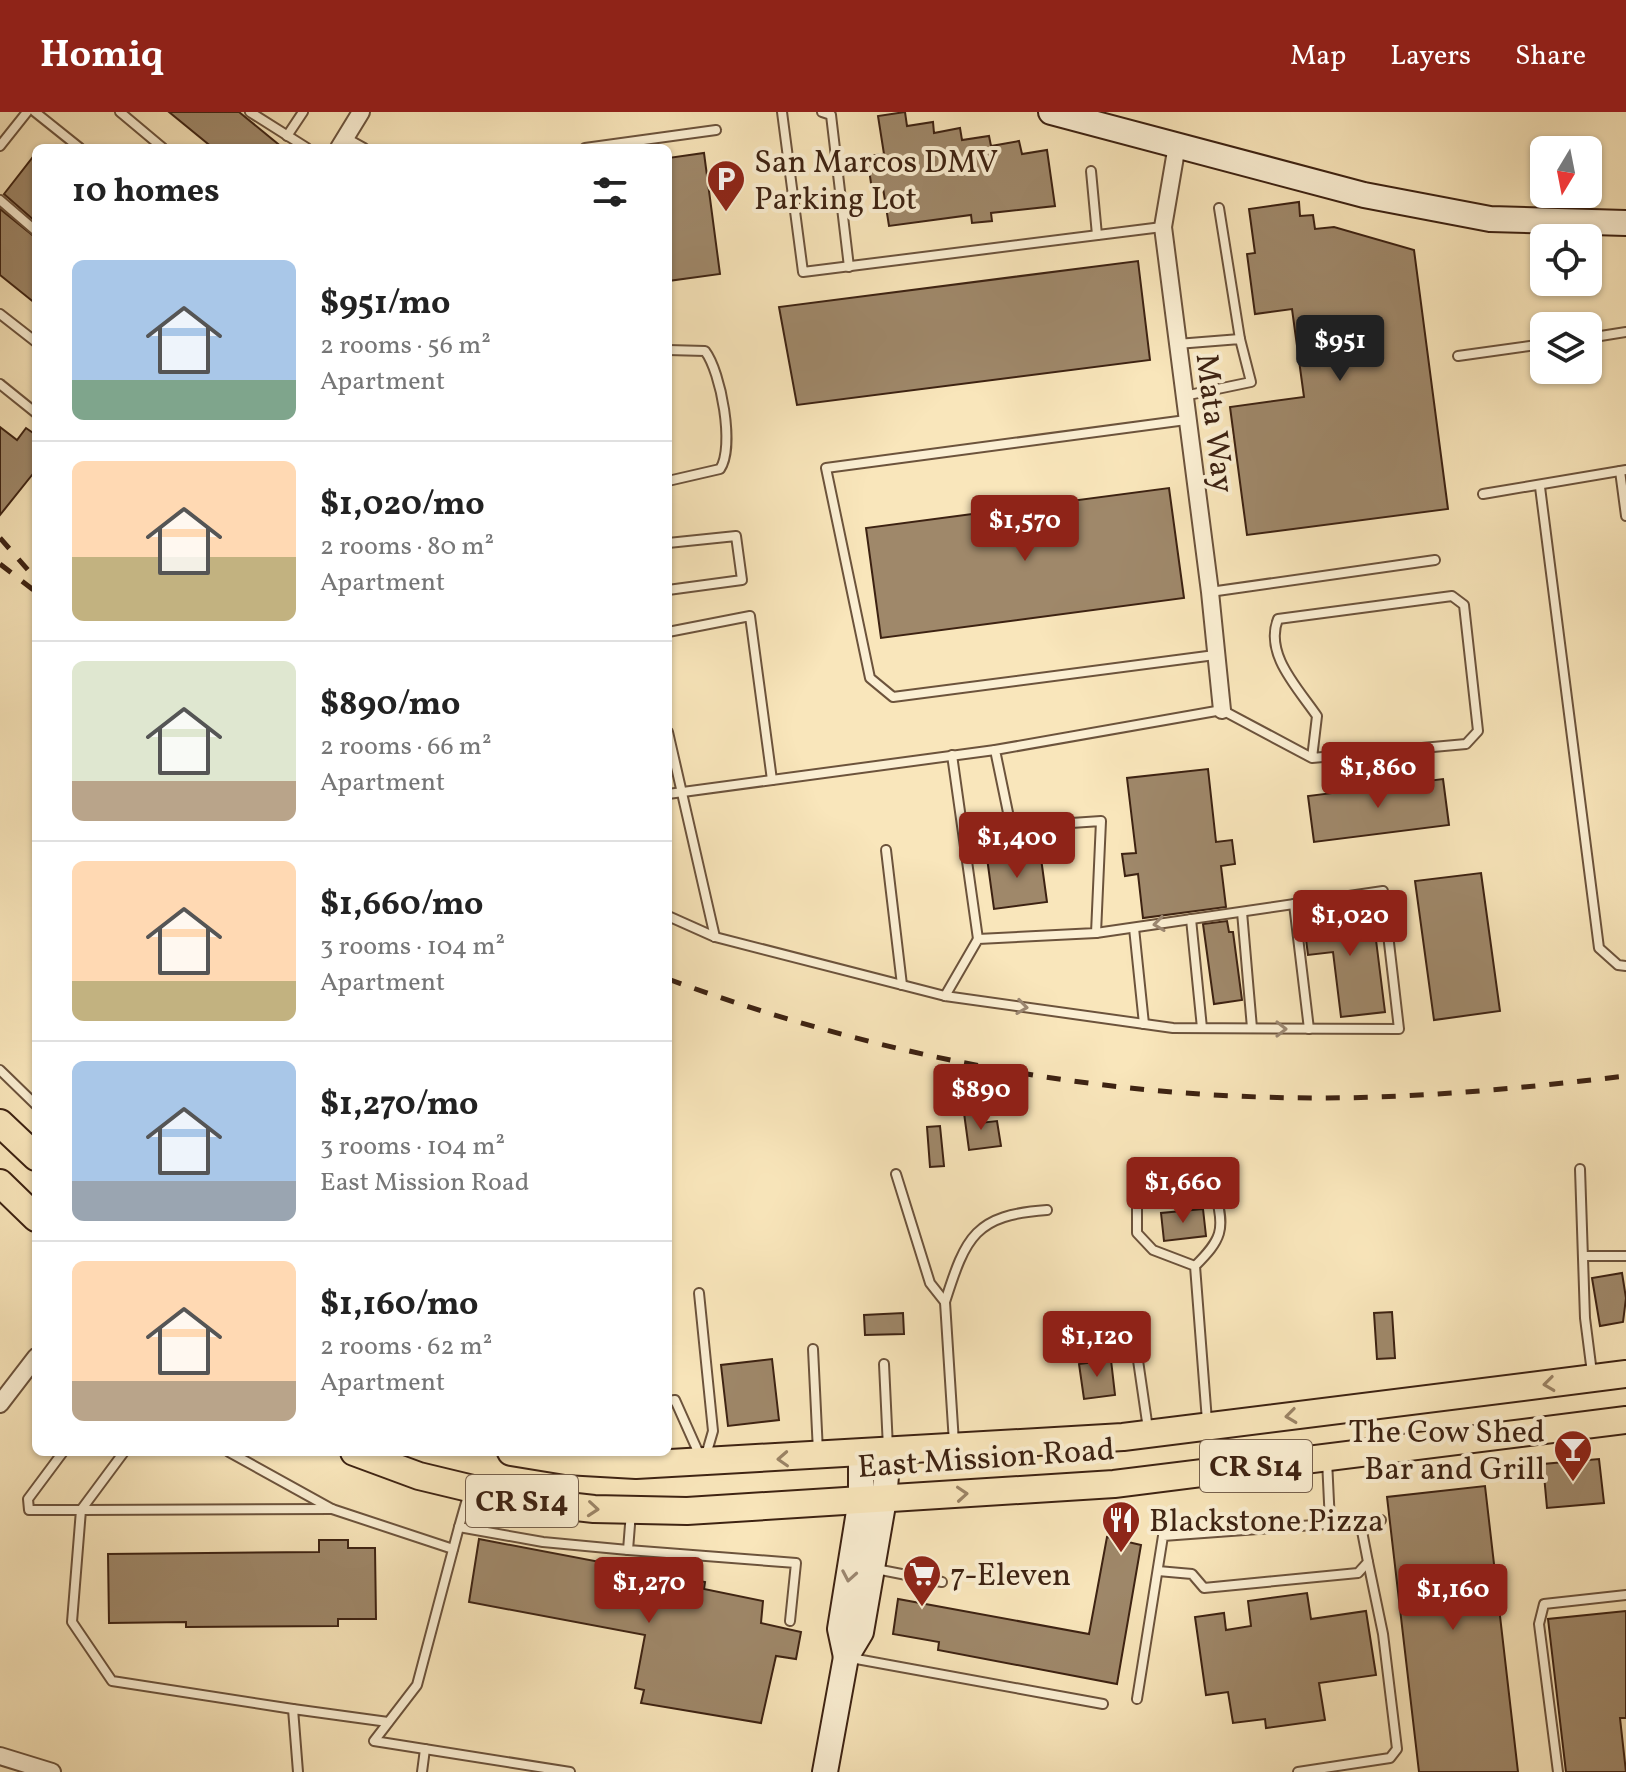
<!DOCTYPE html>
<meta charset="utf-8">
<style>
:root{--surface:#fff;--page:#f6f6f6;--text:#222;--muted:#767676;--line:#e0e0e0;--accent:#8f2418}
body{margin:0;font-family:Vollkorn,serif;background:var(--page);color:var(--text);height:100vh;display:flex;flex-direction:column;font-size:30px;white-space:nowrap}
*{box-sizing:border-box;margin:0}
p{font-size:26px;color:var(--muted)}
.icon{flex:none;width:44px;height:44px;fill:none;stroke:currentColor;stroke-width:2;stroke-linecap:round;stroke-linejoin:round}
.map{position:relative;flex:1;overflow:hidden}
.panel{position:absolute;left:32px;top:32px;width:640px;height:1312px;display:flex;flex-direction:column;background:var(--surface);border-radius:12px;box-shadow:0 2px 6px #0004}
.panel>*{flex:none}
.needle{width:52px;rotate:190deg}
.buttons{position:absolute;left:1530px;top:24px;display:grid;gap:16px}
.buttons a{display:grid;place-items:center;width:72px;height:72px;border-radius:12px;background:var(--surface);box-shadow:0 2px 6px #0004;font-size:40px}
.price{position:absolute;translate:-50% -68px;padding:0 18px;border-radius:8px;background:var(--accent);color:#fff;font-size:26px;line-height:52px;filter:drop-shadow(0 2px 4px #0008)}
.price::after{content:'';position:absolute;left:50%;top:48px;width:24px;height:18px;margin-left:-12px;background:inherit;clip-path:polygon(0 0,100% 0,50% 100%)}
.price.selected{background:#222;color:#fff}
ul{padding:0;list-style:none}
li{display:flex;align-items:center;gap:24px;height:200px;padding:0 40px}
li+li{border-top:2px solid var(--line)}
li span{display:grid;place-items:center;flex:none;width:224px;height:160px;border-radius:12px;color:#555}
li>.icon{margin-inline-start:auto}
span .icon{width:96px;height:96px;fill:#fffc;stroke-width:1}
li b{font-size:34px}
h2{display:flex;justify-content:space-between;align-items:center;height:96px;padding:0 40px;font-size:34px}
header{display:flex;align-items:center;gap:48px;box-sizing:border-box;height:112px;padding:0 40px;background:var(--accent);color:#fff}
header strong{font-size:38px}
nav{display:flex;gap:44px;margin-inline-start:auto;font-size:28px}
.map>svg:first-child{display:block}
</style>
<header>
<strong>Homiq</strong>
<nav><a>Map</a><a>Layers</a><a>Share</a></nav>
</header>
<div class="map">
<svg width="1626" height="1660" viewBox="0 0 1626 1660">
<rect width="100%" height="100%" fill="#f9e6bb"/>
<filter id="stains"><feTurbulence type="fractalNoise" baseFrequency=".0025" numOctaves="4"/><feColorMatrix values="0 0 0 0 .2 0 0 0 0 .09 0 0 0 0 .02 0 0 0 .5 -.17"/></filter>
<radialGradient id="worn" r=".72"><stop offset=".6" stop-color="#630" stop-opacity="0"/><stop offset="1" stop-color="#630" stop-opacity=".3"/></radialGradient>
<!-- building -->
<g fill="#9f886a" stroke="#3d2212" stroke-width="2">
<path d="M169,0h70l44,36h-70z"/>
<path d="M905,0l2,14 26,-4 1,11 26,-5 2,12 27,-4 2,10 28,-5 3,13 25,-4 8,56 -64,7 1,8 -20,2 -1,-8 -82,11 -6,-38 -11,2 -5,-34 17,-2 -6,-38z"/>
<path d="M36,41v69l-32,-28z"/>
<path d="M704,41l16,121 -52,7v-123z"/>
<path d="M1299,90l1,14 13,-1 2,14 19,-2 80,23 34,259 -201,26 -17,-128 74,-10 -12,-88 -37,5 -8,-60 8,-1 -6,-44z"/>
<path d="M0,97l36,29v66l-36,-29z"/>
<path d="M1138,149l12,99 -353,45 -18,-98z"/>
<path d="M0,315l17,13 9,-12 10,7v35l-36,45z"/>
<path d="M1169,376l15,110 -303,40 -15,-110z"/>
<path d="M1208,657l8,73 16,-2 3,24 -14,2 5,41 -83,11 -5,-44 -13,2 -3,-22 14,-1 -9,-75z"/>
<path d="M1443,667l6,46 -135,17 -6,-46z"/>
<path d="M1040,739l7,51 -53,7 -7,-51z"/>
<path d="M1481,761l19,138 -66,9 -19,-139z"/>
<path d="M1372,796l13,104 -44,5 -8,-65 -25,3 -5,-39z"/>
<path d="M1227,809l2,11h4l9,68 -28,4 -11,-80z"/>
<path d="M978,999l2,12 17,-2 4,25 -32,4 -5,-37z"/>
<path d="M940,1014l4,40 -14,1 -3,-40z"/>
<path d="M1203,1097l3,27 -42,5 -3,-28z"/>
<path d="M1622,1161l4,25 -3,24 -23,4 -8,-48z"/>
<path d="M1392,1200l3,46 -18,1 -3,-46z"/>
<path d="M903,1201l1,21 -39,1 -1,-20z"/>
<path d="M772,1247l7,61 -51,6 -7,-61z"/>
<path d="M1111,1248l4,35 -31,4 -5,-35z"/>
<path d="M1599,1347l5,44 -57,5 -4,-44z"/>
<path d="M1485,1374l33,286h-99l-32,-275z"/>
<path d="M1107,1425l34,8 -24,139 -179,-34 1,-8 -46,-8 5,-35 191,35z"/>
<path d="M479,1427l226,43 -1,7 59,12 -2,22 40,9 -5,27 -20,-3 -15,67 -120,-20 3,-13 -9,-2 10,-53 -176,-33z"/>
<path d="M319,1428h29v8h27l1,71h-38v7l-152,1v-5l-77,1 -1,-69 211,-2z"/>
<path d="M1307,1481l4,26 55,-8 10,64 -57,8 6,37 -59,8 -1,-9 -32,4 -5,-31 -22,3 -11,-78 29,-4 2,17 25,-4 -3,-25z"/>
<path d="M1626,1499v107h-6l6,54h-60l-18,-153z"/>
</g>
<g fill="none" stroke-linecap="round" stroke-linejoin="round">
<defs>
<g id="service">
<path d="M35,0l45,36"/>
<path d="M120,0l43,36"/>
<path d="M250,0l57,36"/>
<path d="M782,0l21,160 359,-45"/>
<path d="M822,0l9,3 18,152"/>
<path d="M287,24l16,-24"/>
<path d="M346,26l18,10"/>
<path d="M0,34l27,-34"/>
<path d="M585,36l131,-18"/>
<path d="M1091,59l6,64"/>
<path d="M0,88l36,31"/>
<path d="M1219,96l21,131"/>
<path d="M0,202l36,28"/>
<path d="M1588,226l38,-6"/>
<path d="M1177,232l63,-5 11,43 -67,14"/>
<path d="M668,238l37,1c16,21 30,96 15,118l-52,12"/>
<path d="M1458,244l86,-12"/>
<path d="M0,272l36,29"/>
<path d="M1186,308l-360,48 44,210 23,19 322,-42"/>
<path d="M1620,359l6,45"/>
<path d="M1540,375l59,461 19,17 8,1"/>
<path d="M1483,382l143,-24"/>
<path d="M668,431l68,-7 6,44 -74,10"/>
<path d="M1210,480l225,-32"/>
<path d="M668,520l82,-16 22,164"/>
<path d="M668,620l47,205"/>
<path d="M952,643l26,184"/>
<path d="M668,682l327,-44"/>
<path d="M886,738l16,135"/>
<path d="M1294,792l15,125"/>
<path d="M1242,800l10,116"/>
<path d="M668,804l47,21 230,59 228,32 226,1 -16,-138 -287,42"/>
<path d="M1191,807l11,109"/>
<path d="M1134,816l10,96"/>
<path d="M945,884l33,-57 118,-6 5,-112 -90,6 -16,-77 227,-40 90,48 154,-14 12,-13 -14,-126 -12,-9 -174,23c-14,35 20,69 39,97l-5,42"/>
<path d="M0,958l36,35"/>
<path d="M1580,1057l5,149 7,55"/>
<path d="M896,1062l34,109 15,19 9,141"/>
<path d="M1583,1144h43"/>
<path d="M1195,1154l-42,-16 -16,-17v-27c27,-24 45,-34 78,-13 11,37 6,47 -20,73l12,155"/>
<path d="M699,1181l14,138 -7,24"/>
<path d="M945,1190c21,-66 30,-87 102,-92"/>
<path d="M1071,1230c20,-15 37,-24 62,-16l15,103"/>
<path d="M813,1237l5,103"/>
<path d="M884,1252l4,84"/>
<path d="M668,1289l7,-1 25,56"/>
<path d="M63,1340l-35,47 1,11h52l-9,112 40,59 181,28"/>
<path d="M124,1340l-43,58 251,-1"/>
<path d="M229,1340l103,57 121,40"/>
<path d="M1327,1348l3,63"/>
<path d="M469,1380l-10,35 84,15 85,8"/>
<path d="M631,1400l-3,38 168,13 -6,58"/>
<path d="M459,1415l-42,158 -43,56 196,31"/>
<path d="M876,1457l66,13"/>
<path d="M1158,1459l34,3 12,14 154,-15 10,-11 -8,-41"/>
<path d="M851,1546l252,46"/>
<path d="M1137,1587l26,-163 218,-16"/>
<path d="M298,1660l-5,-63 95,13"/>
<path d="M422,1660l3,-23"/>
<path d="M1298,1660l92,-14 7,-9 -14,-115 -15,-72"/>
<path d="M1558,1660l-19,-148 5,-20 82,-9"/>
</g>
<g id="minor">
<path d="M1177,33l-14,82 47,365 12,118"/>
<path d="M339,36l22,-36"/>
<path d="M0,1292l36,-47"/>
<path d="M0,1644l52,16"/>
</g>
<g id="secondary">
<path d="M1051,0l313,83 126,24 136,4"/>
<path d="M846,1545l-6,-28 21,-130v-45"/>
<path d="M825,1660l21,-115 15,-25 23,-133 4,-46"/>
</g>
<g id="primary">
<path d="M0,1011l36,34"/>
<path d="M0,1071l36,35"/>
<path d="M354,1340l65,24 104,25 71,8 93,2 427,-27 512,-64"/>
<path d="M511,1340l55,9 70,4 487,-28 503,-63"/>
</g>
</defs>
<!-- service casing -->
<use href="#service" stroke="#6c533c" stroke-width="12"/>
<!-- minor casing -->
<use href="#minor" stroke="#6c533c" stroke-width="20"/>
<!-- secondary casing -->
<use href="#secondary" stroke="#3d2212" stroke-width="28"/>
<!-- primary casing -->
<use href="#primary" stroke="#3d2212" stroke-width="30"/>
<!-- service -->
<use href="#service" stroke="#fbefd3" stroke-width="8"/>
<!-- minor -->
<use href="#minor" stroke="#fbefd3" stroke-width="16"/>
<!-- secondary -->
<use href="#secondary" stroke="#fbefd3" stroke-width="24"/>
<!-- primary -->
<use href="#primary" stroke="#f9e6bb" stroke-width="26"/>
<!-- rail -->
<g stroke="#3d2212" stroke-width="5" stroke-dasharray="14 14" stroke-linecap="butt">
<path d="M0,426l36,41"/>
<path d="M0,452l36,28"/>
<path d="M668,867c209,77 428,119 651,119 103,0 205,-10 307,-22"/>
</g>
</g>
<!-- one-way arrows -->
<defs><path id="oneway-chevron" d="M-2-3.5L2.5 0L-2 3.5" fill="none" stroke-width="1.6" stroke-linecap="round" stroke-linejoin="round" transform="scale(2)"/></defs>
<g stroke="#9c8872">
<use href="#oneway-chevron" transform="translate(1159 812) rotate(172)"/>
<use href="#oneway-chevron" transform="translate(1022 895) rotate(8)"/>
<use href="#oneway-chevron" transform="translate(1281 917)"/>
<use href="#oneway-chevron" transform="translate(849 1464) rotate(100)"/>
</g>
<g stroke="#9b8466">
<use href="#oneway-chevron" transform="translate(1549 1272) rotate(173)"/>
<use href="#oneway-chevron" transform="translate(1291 1304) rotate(173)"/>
<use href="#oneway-chevron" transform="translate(783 1347) rotate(177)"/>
<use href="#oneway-chevron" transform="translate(962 1382) rotate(-4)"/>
<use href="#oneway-chevron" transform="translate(593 1397) rotate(5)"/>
</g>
<!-- icons -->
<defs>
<symbol id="parking-pin" viewBox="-11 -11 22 30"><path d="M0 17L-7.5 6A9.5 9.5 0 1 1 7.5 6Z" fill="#8f2418" stroke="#fbefd3"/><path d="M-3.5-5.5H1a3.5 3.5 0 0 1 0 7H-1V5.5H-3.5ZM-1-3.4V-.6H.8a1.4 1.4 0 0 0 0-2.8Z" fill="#fff"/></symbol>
<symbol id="bar-pin" viewBox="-11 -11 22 30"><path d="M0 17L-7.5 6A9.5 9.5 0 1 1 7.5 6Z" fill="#8f2418" stroke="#fbefd3"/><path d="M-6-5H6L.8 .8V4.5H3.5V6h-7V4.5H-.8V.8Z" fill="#fff"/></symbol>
<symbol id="restaurant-pin" viewBox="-11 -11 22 30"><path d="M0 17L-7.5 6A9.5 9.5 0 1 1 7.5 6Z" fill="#8f2418" stroke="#fbefd3"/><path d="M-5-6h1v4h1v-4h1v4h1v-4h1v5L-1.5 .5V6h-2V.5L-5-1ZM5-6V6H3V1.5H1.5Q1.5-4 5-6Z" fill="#fff"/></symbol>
<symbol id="supermarket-pin" viewBox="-11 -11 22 30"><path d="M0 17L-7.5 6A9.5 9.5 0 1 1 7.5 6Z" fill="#8f2418" stroke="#fbefd3"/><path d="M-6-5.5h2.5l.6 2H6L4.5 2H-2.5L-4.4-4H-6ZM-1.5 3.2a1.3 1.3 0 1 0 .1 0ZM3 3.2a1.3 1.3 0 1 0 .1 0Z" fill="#fff"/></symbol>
</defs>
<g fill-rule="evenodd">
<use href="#parking-pin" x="704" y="45" width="44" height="60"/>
<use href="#bar-pin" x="1551" y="1315" width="44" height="60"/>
<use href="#restaurant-pin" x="1099" y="1386" width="44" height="60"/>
<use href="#supermarket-pin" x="900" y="1440" width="44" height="60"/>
</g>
<g text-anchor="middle" stroke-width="8" stroke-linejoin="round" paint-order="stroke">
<!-- shield labels -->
<g fill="#fbefd3" stroke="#76604c" stroke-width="2">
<rect x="1200" y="1328" width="112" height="52" rx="6"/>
<rect x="466" y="1363" width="112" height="52" rx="6"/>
</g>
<g font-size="30" font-weight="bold" fill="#3d2212">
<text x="1256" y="1364">CR S14</text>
<text x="522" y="1399">CR S14</text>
</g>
<!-- poi labels -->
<g font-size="32" fill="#3d2212" stroke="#fbefd3" text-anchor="start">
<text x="754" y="60">San Marcos DMV<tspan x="754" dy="37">Parking Lot</tspan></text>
<text x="1545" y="1330" text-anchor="end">The Cow Shed<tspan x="1545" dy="37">Bar and Grill</tspan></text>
<text x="1149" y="1419">Blackstone Pizza</text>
<text x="950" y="1473">7-Eleven</text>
</g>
<!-- street labels -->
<g font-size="32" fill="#3d2212" stroke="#fbefd3">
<text transform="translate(1216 311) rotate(83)" y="11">Mata Way</text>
<text transform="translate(986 1345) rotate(-4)" y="11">East Mission Road</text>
</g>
</g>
<rect width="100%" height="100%" filter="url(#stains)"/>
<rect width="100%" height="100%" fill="url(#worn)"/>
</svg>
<div class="buttons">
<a><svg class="needle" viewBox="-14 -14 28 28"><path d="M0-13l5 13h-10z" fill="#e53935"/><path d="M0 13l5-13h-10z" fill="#767676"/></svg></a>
<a><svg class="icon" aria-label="locate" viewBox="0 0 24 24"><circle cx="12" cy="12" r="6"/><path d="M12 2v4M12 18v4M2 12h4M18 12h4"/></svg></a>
<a><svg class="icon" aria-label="layers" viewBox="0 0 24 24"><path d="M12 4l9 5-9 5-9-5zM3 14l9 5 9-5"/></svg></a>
</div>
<b class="price selected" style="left:1340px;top:271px">$951</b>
<b class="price" style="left:1025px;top:451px">$1,570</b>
<b class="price" style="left:1378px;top:698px">$1,860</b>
<b class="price" style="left:1017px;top:768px">$1,400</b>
<b class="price" style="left:1350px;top:846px">$1,020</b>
<b class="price" style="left:981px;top:1020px">$890</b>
<b class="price" style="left:1183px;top:1113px">$1,660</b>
<b class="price" style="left:1097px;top:1267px">$1,120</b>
<b class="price" style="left:649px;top:1513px">$1,270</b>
<b class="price" style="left:1453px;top:1520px">$1,160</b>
<section class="panel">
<h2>10 homes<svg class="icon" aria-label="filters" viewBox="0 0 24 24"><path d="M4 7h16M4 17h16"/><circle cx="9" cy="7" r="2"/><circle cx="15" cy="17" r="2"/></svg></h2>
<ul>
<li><span style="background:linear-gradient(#a9c7e8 75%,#7fa58c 0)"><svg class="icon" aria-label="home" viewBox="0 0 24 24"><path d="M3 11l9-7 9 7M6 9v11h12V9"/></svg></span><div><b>$951/mo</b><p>2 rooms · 56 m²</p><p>Apartment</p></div></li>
<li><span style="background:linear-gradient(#ffd9b3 60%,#c2b280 0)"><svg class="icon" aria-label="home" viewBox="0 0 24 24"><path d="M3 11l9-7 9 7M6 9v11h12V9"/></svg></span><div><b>$1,020/mo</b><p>2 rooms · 80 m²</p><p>Apartment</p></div></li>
<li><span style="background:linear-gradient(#dfe7d0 75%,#b9a48a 0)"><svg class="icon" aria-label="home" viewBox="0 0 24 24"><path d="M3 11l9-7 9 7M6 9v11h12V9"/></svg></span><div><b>$890/mo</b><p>2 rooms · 66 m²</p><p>Apartment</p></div></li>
<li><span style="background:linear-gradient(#ffd9b3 75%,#c2b280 0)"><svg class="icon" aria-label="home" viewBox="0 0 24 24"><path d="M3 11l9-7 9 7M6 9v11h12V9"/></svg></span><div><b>$1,660/mo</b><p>3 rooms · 104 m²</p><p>Apartment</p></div></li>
<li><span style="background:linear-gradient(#a9c7e8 75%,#9aa5b1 0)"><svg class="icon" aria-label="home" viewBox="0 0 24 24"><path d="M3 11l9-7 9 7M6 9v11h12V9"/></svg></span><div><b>$1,270/mo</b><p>3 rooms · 104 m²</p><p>East Mission Road</p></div></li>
<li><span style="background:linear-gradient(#ffd9b3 75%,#b9a48a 0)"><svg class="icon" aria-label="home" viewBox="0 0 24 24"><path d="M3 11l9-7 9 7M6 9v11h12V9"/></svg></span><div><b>$1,160/mo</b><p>2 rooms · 62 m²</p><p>Apartment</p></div></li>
</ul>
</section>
</div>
